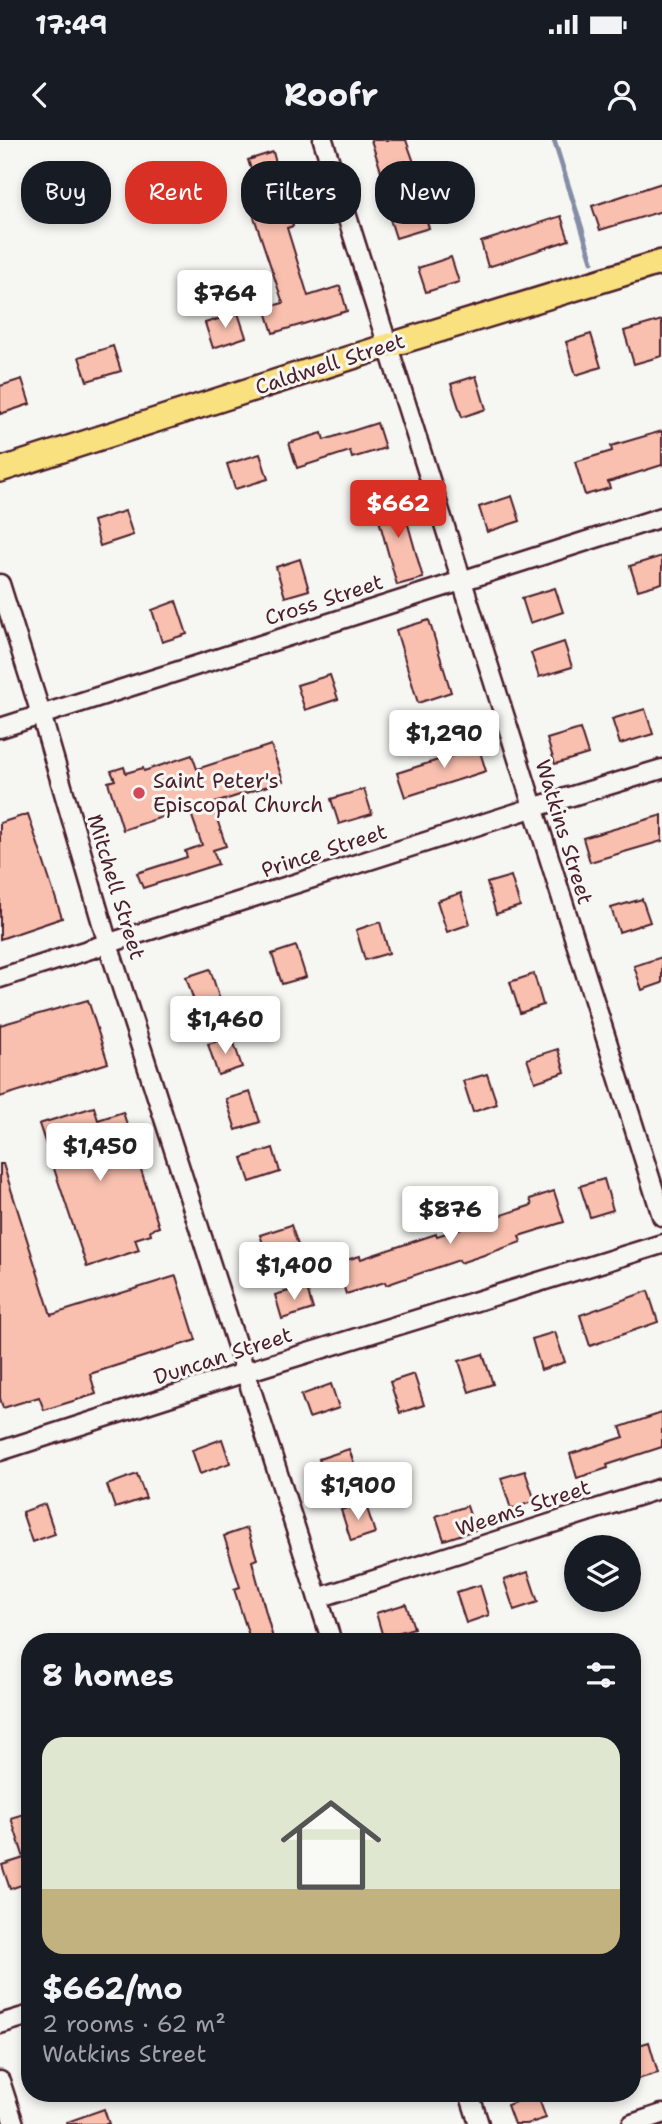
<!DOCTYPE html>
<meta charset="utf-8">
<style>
:root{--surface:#171b24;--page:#20242c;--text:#f1f3f6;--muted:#9ea1a6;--line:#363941;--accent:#d93025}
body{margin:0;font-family:"Shantell Sans",sans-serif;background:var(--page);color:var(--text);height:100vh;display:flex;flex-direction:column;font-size:26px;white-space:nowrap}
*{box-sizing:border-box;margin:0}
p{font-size:23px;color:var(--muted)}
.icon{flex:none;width:38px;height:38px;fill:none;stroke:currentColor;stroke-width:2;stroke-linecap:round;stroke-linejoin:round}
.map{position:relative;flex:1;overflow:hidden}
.drawer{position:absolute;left:21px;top:1493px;width:620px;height:469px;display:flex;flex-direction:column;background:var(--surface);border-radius:28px;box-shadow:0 4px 10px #0003}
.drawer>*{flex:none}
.guide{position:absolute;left:21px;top:21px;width:621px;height:63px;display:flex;gap:14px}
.buttons{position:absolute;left:564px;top:1395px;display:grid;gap:14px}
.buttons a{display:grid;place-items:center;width:77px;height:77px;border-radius:50%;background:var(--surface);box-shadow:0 4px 10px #0003;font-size:35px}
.price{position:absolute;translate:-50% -60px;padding:0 16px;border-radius:7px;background:#fff;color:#222;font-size:23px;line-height:46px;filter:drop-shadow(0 2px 4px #0008)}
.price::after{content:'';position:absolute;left:50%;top:42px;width:21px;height:16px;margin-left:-10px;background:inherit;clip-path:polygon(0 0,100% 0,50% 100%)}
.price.selected{background:var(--accent);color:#fff}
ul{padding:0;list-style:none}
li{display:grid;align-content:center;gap:14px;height:371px;padding:0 21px}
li+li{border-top:2px solid var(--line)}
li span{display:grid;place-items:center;height:217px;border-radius:21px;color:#555}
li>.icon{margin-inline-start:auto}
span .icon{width:126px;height:126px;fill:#fffc;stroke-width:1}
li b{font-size:30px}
h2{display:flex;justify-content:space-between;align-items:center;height:84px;padding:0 21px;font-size:30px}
.tag{padding:0 24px;border-radius:28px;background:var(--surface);box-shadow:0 4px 10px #0003;font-size:24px;line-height:63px}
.tag.selected{background:var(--accent);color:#fff}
.status{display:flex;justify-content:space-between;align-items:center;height:49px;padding:0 35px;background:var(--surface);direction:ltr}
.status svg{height:19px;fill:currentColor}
header{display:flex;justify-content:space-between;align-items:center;height:91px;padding:0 21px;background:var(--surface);font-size:32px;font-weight:700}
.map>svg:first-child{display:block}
</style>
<div class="status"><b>17:49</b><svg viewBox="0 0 49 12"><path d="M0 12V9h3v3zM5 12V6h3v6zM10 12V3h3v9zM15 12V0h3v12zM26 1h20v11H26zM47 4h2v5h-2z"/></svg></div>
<header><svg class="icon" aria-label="back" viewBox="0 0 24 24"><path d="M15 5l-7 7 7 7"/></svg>Roofr<svg class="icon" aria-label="person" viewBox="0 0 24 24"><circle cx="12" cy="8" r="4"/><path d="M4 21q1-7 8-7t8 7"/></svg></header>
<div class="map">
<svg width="662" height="1984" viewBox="0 0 662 1984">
<rect width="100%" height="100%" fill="#f6f6f2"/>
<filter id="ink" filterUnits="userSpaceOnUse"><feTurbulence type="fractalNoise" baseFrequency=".0143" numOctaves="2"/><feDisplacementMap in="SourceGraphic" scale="14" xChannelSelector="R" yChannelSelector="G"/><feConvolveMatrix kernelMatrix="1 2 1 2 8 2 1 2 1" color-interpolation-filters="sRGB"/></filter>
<g filter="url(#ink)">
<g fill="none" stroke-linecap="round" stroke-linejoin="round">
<!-- stream -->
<path stroke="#848da5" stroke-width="5" d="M554,0l38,121"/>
</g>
<!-- building -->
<g fill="#f9c0af" stroke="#4a1f2b" stroke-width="2">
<path d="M371,0h35l16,45 -6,2 13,41 -33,10 -8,-25 6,-1z"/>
<path d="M273,12l20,74 -6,2 21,68 32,-10 7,25 -74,22 -8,-25 18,-5 -31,-92 11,-3 -15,-48z"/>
<path d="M662,43v28l-62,19 -8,-24z"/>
<path d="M561,76l8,24 -81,27 -7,-25z"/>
<path d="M451,117l8,25 -33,10 -8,-24z"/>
<path d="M238,173l8,24 -33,11 -8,-25z"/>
<path d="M662,180v36l-28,8 -10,-33z"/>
<path d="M591,194l10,33 -25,8 -10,-33z"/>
<path d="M113,206l8,25 -34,10 -8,-24z"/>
<path d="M476,236l10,33 -24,8 -11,-33z"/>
<path d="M22,239l8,25 -30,10v-28z"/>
<path d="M377,283l8,25 -33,10 -2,-7 -53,17 -8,-25 33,-10 2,7z"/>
<path d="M662,291v34l-54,17 2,6 -25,7 -10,-33 37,-11 -1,-5z"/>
<path d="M260,314l8,25 -33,10 -8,-25z"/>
<path d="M400,356l23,82 -26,7 -23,-83z"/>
<path d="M512,356l8,25 -33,11 -8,-25z"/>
<path d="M125,371l8,24 -33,11 -7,-25z"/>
<path d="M662,416v27l-24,7 -8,-24z"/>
<path d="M300,419l9,31 -24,7 -9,-30z"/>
<path d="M555,448l8,24 -33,11 -8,-25z"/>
<path d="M176,461l11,33 -25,8 -10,-32z"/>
<path d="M429,480l22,72 -33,11 -22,-73z"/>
<path d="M564,502l8,25 -33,10 -8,-24z"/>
<path d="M330,535l8,24 -33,11 -8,-25z"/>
<path d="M645,569l8,25 -33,10 -8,-25z"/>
<path d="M580,589l8,25 -33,10 -8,-25z"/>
<path d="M476,599l10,32 -81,26 -8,-24 57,-18 -3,-8z"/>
<path d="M271,605l12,36 -71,23 14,42 -13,4 5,14 -75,24 -6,-15 50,-16 -2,-6 17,-6 -13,-37 -66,22 -15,-48 7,-2 -4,-9 13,-4 2,6 17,-5 1,3 48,-16 5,14z"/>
<path d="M364,649l8,25 -33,10 -8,-25z"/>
<path d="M28,674l34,104 -62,21v-116z"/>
<path d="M662,675v26l-72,21 -7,-24z"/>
<path d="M511,736l9,30 -24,8 -9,-31z"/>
<path d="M461,753l9,31 -23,8 -10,-31z"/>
<path d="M642,759l8,23 -31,10 -8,-24z"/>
<path d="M380,782l9,31 -24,7 -9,-30z"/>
<path d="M296,806l10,31 -24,7 -10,-30z"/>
<path d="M662,817v26l-20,7 -8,-24z"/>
<path d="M210,829l10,31 -24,7 -10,-30z"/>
<path d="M534,834l9,31 -23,8 -10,-31z"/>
<path d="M88,860l20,63 -108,34v-72z"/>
<path d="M232,897l10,30 -24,8 -10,-31z"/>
<path d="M558,909l7,23 -30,10 -8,-23z"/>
<path d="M487,934l10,30 -24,8 -10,-31z"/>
<path d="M250,952l10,30 -24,8 -10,-31z"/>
<path d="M94,967l4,13 25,-8 36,115 -9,3 1,4 -16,5 4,11 -52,17 -48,-143z"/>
<path d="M273,1008l7,24 -30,10 -8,-24z"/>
<path d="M0,1024h3l48,151 125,-39 20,64 -106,34 6,20 -52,16 -5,-13 -36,11 -3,-10z"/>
<path d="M604,1039l9,31 -23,7 -10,-31z"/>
<path d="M554,1051l10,31 -45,14 2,6 -37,13 -24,8 -1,-3 -73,25 -1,-3 -39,12 -10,-31 24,-7 1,3 75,-25 1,2 50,-16 45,-15 -2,-6z"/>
<path d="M291,1085l8,23 -31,10 -8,-23z"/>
<path d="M306,1146l7,23 -31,10 -7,-24z"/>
<path d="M648,1151l10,31 -68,24 -10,-31z"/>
<path d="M555,1192l10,30 -24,8 -9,-31z"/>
<path d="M483,1214l10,30 -24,8 -10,-31z"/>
<path d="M414,1234l10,31 -24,8 -10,-31z"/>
<path d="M331,1244l8,24 -30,10 -8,-23z"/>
<path d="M662,1273v34l-55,18 1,3 -31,10 -7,-24 54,-17 -4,-10z"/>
<path d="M222,1299l8,24 -30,11 -8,-24z"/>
<path d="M349,1309l8,23 -30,10 -8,-23z"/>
<path d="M525,1331l10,30 -24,8 -10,-31z"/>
<path d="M137,1334l9,24 -31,10 -8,-23z"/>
<path d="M365,1362l10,31 -24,8 -10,-31z"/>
<path d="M45,1364l10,30 -23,8 -10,-30z"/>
<path d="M467,1366l8,24 -31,10 -8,-24z"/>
<path d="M247,1388l10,31 -5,2 22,81h-23l-17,-53 6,-2 -16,-51z"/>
<path d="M528,1432l10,30 -24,8 -10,-30z"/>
<path d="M480,1445l9,30 -23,8 -10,-31z"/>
<path d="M406,1464l8,24 -31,9 -7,-24z"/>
<path d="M30,1672v70l-20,7 -8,-24 22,-7 -13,-40z"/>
<path d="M649,1902l9,31 -24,7 -2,-8v-25z"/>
<path d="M537,1954l9,24 -19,6h-13l-7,-19z"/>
<path d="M104,1969l5,15h-41l-1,-2z"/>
</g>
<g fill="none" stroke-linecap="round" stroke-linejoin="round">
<defs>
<g id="minor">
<path d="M323,0l339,1076"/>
<path d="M0,444l41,130 67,230 224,698"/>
<path d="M0,588l662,-211"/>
<path d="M0,838l532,-170 130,-39"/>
<path d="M0,1311l246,-79 416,-128"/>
<path d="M318,1458l344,-110"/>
<path d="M0,1884l30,-9"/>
<path d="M0,1941l14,43"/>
<path d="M469,1953l10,31"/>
<path d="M632,1984l30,-10"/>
</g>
<path id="major" d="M0,330l387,-124 275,-84"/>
</defs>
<!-- minor casing -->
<use href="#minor" stroke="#4a1f2b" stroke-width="23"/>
<!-- major casing -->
<use href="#major" stroke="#4a1f2b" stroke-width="28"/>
<!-- minor -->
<use href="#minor" stroke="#f6f6f2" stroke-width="18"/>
<!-- major -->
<use href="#major" stroke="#fae180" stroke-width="23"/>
</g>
</g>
<!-- markers -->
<circle fill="#d1495b" stroke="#f6f6f2" stroke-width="2.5" cx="139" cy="653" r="7"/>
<g text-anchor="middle" stroke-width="6" stroke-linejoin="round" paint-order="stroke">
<!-- street labels -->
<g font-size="21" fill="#4a1f2b" stroke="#f6f6f2">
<text transform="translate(330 224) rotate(-18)" y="7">Caldwell Street</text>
<text transform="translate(324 460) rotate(-18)" y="7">Cross Street</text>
<text transform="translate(564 692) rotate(73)" y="7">Watkins Street</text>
<text transform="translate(324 711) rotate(-18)" y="7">Prince Street</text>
<text transform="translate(116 747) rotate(73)" y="7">Mitchell Street</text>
<text transform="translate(223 1216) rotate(-18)" y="7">Duncan Street</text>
<text transform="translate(523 1368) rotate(-18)" y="7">Weems Street</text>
</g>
<!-- poi labels -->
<g font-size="21" fill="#4a1f2b" stroke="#f6f6f2" text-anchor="start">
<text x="153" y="648">Saint Peter's<tspan x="153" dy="24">Episcopal Church</tspan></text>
</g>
</g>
</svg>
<div class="buttons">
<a><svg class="icon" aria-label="layers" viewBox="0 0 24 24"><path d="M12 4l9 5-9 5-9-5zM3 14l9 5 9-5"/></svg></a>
</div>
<b class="price" style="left:225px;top:190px">$764</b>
<b class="price selected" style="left:398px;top:400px">$662</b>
<b class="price" style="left:444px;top:630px">$1,290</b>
<b class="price" style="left:225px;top:916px">$1,460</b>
<b class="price" style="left:100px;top:1043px">$1,450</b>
<b class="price" style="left:450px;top:1106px">$876</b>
<b class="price" style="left:294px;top:1162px">$1,400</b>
<b class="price" style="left:358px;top:1382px">$1,900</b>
<div class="guide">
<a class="tag">Buy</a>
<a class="tag selected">Rent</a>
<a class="tag">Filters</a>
<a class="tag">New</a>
</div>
<section class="drawer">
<h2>8 homes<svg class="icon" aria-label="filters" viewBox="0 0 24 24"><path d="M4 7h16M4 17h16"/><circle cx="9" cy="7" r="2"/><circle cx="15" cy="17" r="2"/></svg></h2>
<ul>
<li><span style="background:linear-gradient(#dfe7d0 70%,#c2b280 0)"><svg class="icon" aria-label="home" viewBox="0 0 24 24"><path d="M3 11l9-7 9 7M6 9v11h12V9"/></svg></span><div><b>$662/mo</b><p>2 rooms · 62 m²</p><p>Watkins Street</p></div></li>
</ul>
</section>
</div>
